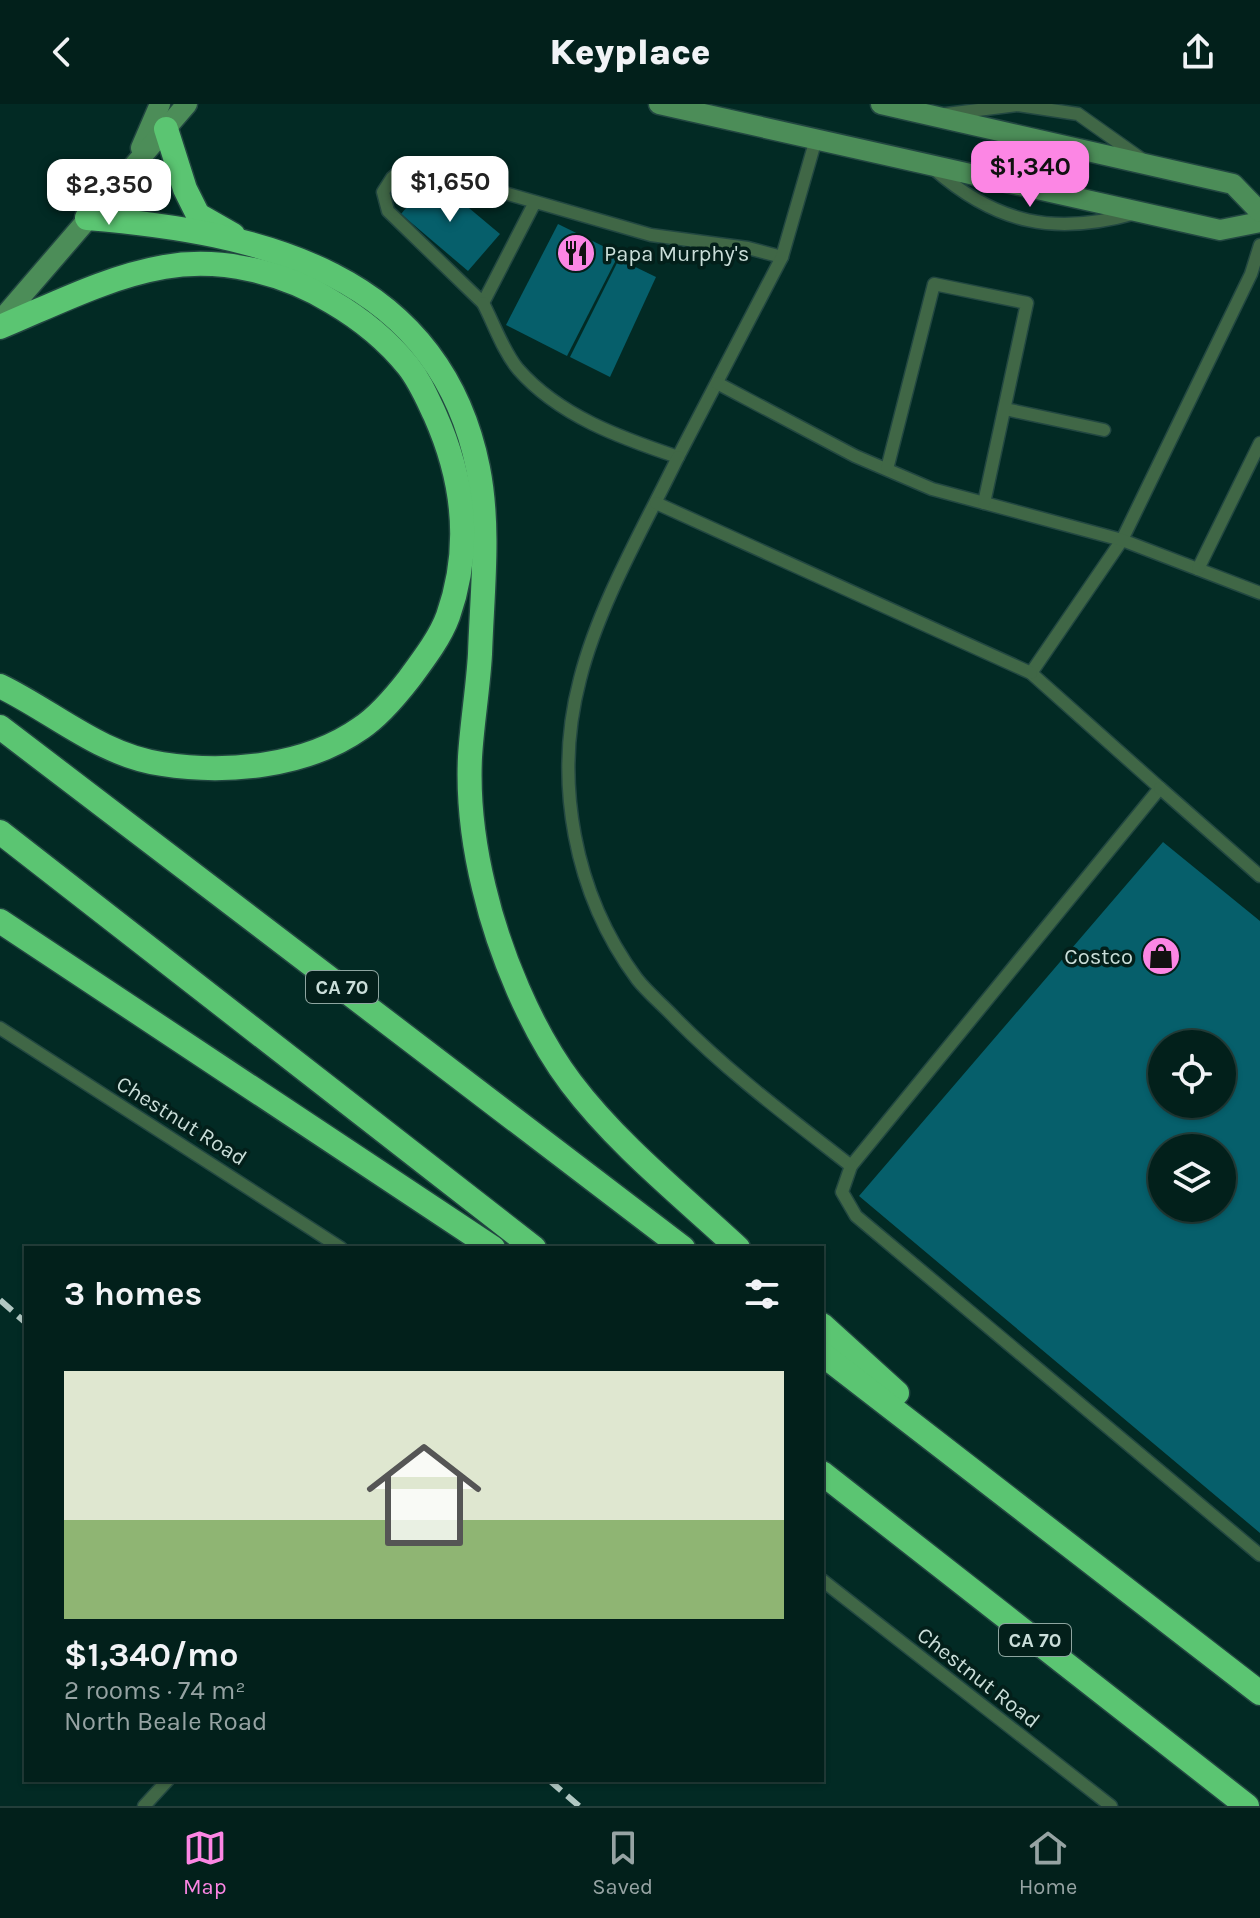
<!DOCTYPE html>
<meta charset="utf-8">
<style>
:root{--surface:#02201b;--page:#0c2824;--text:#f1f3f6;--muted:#96a3a3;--line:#233e3a;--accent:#fc86e4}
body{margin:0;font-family:Karla,sans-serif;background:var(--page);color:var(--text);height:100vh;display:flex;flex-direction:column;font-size:30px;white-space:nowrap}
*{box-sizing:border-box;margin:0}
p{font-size:26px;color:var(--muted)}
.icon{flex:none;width:44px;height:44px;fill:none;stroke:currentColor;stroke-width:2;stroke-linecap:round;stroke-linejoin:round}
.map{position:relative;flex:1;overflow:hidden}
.sheet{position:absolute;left:24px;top:1142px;width:800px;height:536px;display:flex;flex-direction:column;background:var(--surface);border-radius:0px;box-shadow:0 2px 6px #0004,0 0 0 2px var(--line)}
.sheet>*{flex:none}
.fabs{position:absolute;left:1148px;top:926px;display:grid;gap:16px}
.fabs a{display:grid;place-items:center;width:88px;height:88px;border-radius:50%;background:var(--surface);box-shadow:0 2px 6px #0004,0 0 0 2px var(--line);font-size:40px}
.price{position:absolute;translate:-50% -68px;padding:0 18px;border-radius:16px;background:#fff;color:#222;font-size:26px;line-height:52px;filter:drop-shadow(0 2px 4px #0008)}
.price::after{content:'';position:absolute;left:50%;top:48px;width:24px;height:18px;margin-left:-12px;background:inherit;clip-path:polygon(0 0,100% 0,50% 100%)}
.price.active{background:var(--accent);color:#111}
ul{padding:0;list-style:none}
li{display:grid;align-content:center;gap:16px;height:424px;padding:0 40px}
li+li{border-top:2px solid var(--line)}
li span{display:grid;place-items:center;height:248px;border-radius:0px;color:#555}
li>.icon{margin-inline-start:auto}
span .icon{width:144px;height:144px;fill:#fffc;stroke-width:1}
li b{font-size:34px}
h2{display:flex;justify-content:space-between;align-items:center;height:96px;padding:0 40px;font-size:34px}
header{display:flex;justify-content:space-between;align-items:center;height:104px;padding:0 40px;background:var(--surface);font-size:36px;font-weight:800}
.dock{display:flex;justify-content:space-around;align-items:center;height:112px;border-top:2px solid var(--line);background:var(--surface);font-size:22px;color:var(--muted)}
.dock a{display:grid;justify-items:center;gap:4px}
.dock .active{color:var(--accent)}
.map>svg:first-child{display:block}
</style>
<header><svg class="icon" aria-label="back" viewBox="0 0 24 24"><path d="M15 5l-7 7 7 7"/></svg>Keyplace<svg class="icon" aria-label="share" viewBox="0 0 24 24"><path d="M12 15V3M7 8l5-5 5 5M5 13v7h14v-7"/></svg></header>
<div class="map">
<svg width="1260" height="1702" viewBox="0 0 1260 1702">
<rect width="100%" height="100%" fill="#022a24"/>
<!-- building -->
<g fill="#065f6b" fill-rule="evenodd">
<path d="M432,73l68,57 -32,37 -67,-57z"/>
<path d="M558,120l61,30 -52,102 -61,-31z"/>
<path d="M619,155l37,18 -46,100 -40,-20z"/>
<path d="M1163,738l97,79v612l-401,-337zM1162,940h60v60h-60zM1162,1044h60v60h-60z"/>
</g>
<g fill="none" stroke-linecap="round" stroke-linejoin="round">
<defs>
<g id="lane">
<path d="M946,10l72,-9 60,9 65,46"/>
<path d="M934,65c63,55 121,67 202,44"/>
<path d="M535,98l-52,101 -95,-92 -5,-19 9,-14 15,-13 244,70 97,13 34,9"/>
<path d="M1260,141l-9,29 -129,266 -91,133 129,115 -309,378 -9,26 14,24 404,339"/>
<path d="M483,199c11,21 20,48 35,66 41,47 103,69 160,88l104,-200 34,-118"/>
<path d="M717,279l138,73 77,33 190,51 138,53"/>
<path d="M1005,305l99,21"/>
<path d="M678,353c-34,70 -79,147 -98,222 -27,102 -6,215 57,300 11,14 26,26 38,39 54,55 116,101 176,148"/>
<path d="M887,365l47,-185 93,19 -43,200"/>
<path d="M656,399l375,170"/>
<path d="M1198,465l62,-126"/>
<path d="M1160,684l100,88"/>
<path d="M0,924l341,220"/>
<path d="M822,1476l289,226"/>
<path d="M144,1702l24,-26"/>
</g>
<g id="secondary">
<path d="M659,0l561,126 40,-8"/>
<path d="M881,0l352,80 27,28"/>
<path d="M141,44l19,-44"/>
<path d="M0,217l187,-217"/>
</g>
<g id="highway">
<path d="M166,25l19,60 13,26 35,20"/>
<path d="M87,114c173,14 352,55 391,250 12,60 4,125 2,186 -2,35 -8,69 -10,103 -2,42 4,90 14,131 15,64 47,142 87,195 46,61 111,113 167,165"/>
<path d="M0,223c53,-22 107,-50 164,-60 57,-10 119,5 168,35 29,17 55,38 76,64 12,15 19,32 27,49 29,65 37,133 13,201 -8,22 -25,44 -39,63 -14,18 -30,37 -48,49 -55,39 -135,46 -199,36 -62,-9 -108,-52 -162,-78"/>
<path d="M0,623l683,521"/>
<path d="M0,728l534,416"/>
<path d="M0,817l493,327"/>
<path d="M822,1221l75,68"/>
<path d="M822,1250l438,339"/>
<path d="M822,1369l425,333"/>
</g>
</defs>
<!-- lane casing -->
<use href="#lane" stroke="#224741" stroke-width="15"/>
<!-- secondary casing -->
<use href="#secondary" stroke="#224741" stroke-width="23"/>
<!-- highway casing -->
<use href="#highway" stroke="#224741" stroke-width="27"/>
<!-- lane -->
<use href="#lane" stroke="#406746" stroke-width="12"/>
<!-- secondary -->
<use href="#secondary" stroke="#4c8d58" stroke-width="20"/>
<!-- highway -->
<use href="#highway" stroke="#5bc572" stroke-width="24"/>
<!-- rail -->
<g stroke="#b1c7c2" stroke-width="6" stroke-dasharray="16 8" stroke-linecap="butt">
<path d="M0,1196l26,23"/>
<path d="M549,1676l30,26"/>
</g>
</g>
<!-- icons -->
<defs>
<symbol id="restaurant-disc" viewBox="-11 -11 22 22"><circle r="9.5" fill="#fc86e4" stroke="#031f1a"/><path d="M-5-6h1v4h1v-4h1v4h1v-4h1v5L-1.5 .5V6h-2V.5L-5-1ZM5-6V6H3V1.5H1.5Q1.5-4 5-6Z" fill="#111"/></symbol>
<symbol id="shop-disc" viewBox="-11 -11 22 22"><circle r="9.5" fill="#fc86e4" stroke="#031f1a"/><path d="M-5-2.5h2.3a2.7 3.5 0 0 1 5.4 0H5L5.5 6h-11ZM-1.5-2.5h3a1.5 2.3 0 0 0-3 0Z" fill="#111"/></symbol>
</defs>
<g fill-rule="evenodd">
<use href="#restaurant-disc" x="554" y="127" width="44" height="44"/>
<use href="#shop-disc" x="1139" y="830" width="44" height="44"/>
</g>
<g text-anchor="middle" stroke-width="7" stroke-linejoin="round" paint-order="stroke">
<!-- shield labels -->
<g fill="#031f1a" stroke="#8ea5a0" stroke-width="2">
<rect x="306" y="867" width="72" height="32" rx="6"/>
<rect x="999" y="1520" width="72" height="32" rx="6"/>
</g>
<g font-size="20" font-weight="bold" fill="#caded9">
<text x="342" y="890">CA 70</text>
<text x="1035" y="1543">CA 70</text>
</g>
<!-- poi labels -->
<g font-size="22" fill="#caded9" stroke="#031f1a" text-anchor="start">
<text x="604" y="157">Papa Murphy's</text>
<text x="1133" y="860" text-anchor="end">Costco</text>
</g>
<!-- street labels -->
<g font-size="22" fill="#caded9" stroke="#031f1a">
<text transform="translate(182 1016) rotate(32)" y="8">Chestnut Road</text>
<text transform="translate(979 1573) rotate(38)" y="8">Chestnut Road</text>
</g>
</g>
</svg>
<div class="fabs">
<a><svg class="icon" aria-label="locate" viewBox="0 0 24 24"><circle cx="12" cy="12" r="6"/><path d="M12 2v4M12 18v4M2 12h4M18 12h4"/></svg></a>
<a><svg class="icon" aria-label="layers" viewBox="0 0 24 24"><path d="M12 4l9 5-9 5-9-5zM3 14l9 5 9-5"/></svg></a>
</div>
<b class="price active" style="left:1030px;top:105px">$1,340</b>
<b class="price" style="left:450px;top:120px">$1,650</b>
<b class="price" style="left:109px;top:123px">$2,350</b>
<section class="sheet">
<h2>3 homes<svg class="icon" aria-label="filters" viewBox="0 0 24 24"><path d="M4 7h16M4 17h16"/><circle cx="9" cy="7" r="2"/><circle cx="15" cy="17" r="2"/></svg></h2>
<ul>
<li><span style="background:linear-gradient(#dfe7d0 60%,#8fb573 0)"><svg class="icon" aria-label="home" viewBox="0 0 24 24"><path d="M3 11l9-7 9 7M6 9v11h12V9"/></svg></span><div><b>$1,340/mo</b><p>2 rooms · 74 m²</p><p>North Beale Road</p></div></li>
</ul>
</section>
</div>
<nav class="dock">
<a class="active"><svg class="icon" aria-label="map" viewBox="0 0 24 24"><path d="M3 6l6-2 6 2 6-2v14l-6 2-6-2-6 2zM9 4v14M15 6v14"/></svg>Map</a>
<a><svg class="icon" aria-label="saved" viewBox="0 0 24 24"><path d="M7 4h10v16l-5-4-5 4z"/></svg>Saved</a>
<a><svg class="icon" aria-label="home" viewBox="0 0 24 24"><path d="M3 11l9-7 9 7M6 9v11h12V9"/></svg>Home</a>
</nav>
